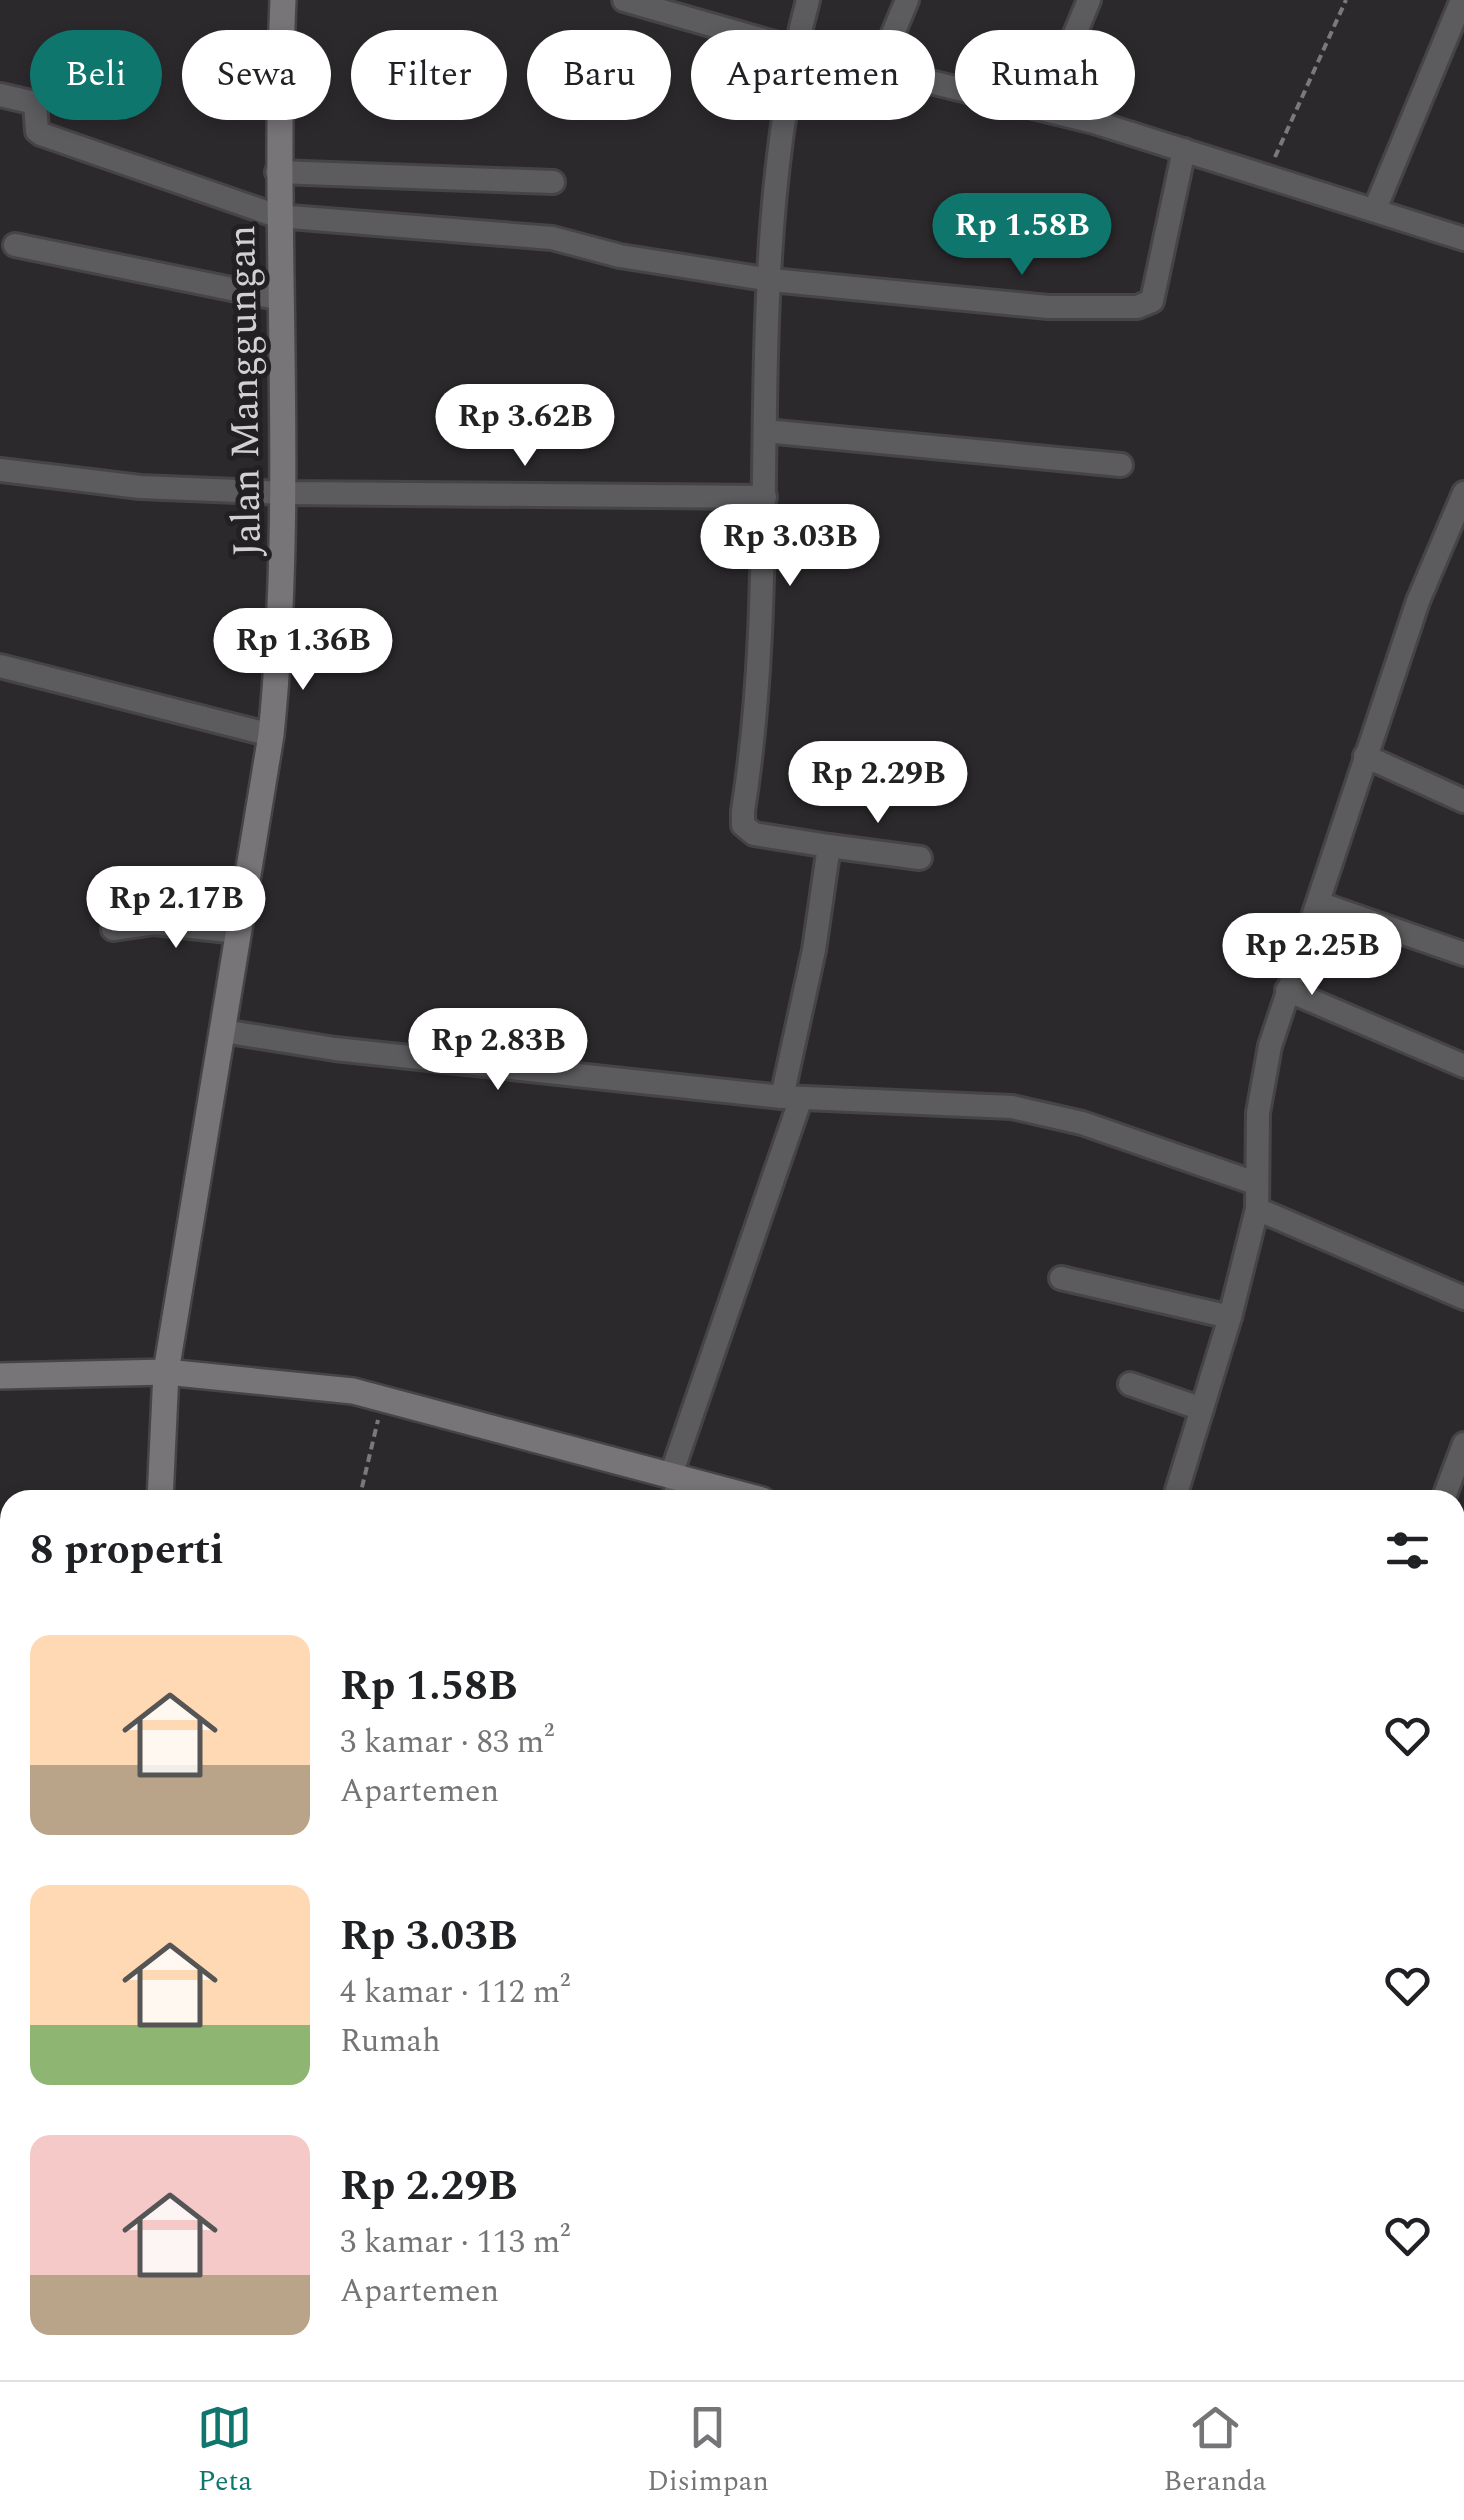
<!DOCTYPE html>
<html lang="id">
<meta charset="utf-8">
<style>
:root{--surface:#fff;--page:#f2f2f2;--text:#202124;--muted:#757577;--line:#e0e0e0;--accent:#0f766e}
body{margin:0;font-family:Spectral,serif;background:var(--page);color:var(--text);height:100vh;display:flex;flex-direction:column;font-size:38px;white-space:nowrap}
*{box-sizing:border-box;margin:0}
p{font-size:32px;color:var(--muted)}
.icon{flex:none;width:55px;height:55px;fill:none;stroke:currentColor;stroke-width:2;stroke-linecap:round;stroke-linejoin:round}
.map{position:relative;flex:1;overflow:hidden}
.details{position:absolute;left:0px;top:1490px;width:1465px;height:890px;display:flex;flex-direction:column;background:var(--surface);border-radius:30px 30px 0 0;box-shadow:0 5px 15px #0003}
.details>*{flex:none}
.top-card{position:absolute;left:30px;top:30px;width:1405px;height:90px;display:flex;gap:20px}
.price{position:absolute;translate:-50% -85px;padding:0 22px;border-radius:35px;background:#fff;color:#222;font-size:32px;line-height:65px;filter:drop-shadow(0 2px 5px #0008)}
.price::after{content:'';position:absolute;left:50%;top:60px;width:30px;height:22px;margin-left:-15px;background:inherit;clip-path:polygon(0 0,100% 0,50% 100%)}
.price.selected{background:var(--accent);color:#fff}
ul{padding:0;list-style:none}
li{display:flex;align-items:center;gap:30px;height:250px;padding:0 30px}
li span{display:grid;place-items:center;flex:none;width:280px;height:200px;border-radius:20px;color:#555}
li>.icon{margin-inline-start:auto}
span .icon{width:120px;height:120px;fill:#fffc;stroke-width:1}
li b{font-size:42px}
h2{display:flex;justify-content:space-between;align-items:center;height:120px;padding:0 30px;font-size:42px}
.chip{padding:0 35px;border-radius:45px;background:var(--surface);box-shadow:0 5px 15px #0003;font-size:35px;line-height:90px}
.chip.selected{background:var(--accent);color:#fff}
.dock{display:flex;justify-content:space-around;align-items:center;height:140px;border-top:2px solid var(--line);background:var(--surface);font-size:28px;color:var(--muted)}
.dock a{display:grid;justify-items:center;gap:5px}
.dock .selected{color:var(--accent)}
.map>svg:first-child{display:block}
</style>
<div class="map">
<svg width="1464" height="2380" viewBox="0 0 1464 2380">
<rect width="100%" height="100%" fill="#2c292d"/>
<!-- green -->
<g fill="#5b425f">
<path d="M1464,2109v271h-134l5,-10h120v-243z"/>
<path d="M22,2370h212l-2,10h-211z"/>
</g>
<g fill="none" stroke-linecap="round" stroke-linejoin="round">
<defs>
<g id="lane">
<path d="M829,2380l3,-10"/>
<path d="M934,2380l3,-10"/>
</g>
<g id="street">
<path d="M624,0l171,49 299,73 370,117"/>
<path d="M879,67l28,-67"/>
<path d="M0,95l35,8 2,28 4,3 236,82 275,22 68,18 151,24 277,27h89l15,-6 32,-151"/>
<path d="M1044,109l45,-109"/>
<path d="M277,172l276,10"/>
<path d="M1375,209l87,-209"/>
<path d="M15,245l266,54"/>
<path d="M765,431l356,34"/>
<path d="M0,470l140,17 145,6 480,4"/>
<path d="M0,666l271,69"/>
<path d="M1365,756l99,45"/>
<path d="M829,846l91,12"/>
<path d="M1318,903l146,51"/>
<path d="M113,929l41,-6 84,9"/>
<path d="M1287,990l177,76"/>
<path d="M223,1031l112,18 447,48 230,10 70,16 173,60"/>
<path d="M782,1097l32,-147 15,-104 -75,-12 -11,-9v-14c42,-267 -5,-547 65,-811"/>
<path d="M1257,1209l207,89"/>
<path d="M1061,1278l169,39"/>
<path d="M1130,1384l72,25"/>
<path d="M671,1475l130,-377"/>
<path d="M673,1500l7,-22"/>
<path d="M1174,1500l56,-183 27,-108 1,-96 12,-67 148,-445 46,-108"/>
<path d="M1443,1500l21,-56"/>
<path d="M0,1646l10,-2"/>
<path d="M0,1881h10"/>
<path d="M1455,1895l9,9"/>
<path d="M1455,1944l9,-20"/>
<path d="M0,2045l10,2"/>
<path d="M256,2380l2,-10"/>
</g>
<g id="secondary">
<path d="M0,1376l166,-4 187,19 409,109"/>
<path d="M160,1500l6,-128 105,-637c25,-245 1,-489 12,-735"/>
<path d="M1455,1669l9,3"/>
<path d="M9,2380l1,-10"/>
</g>
<g id="primary">
<path d="M1455,2066l9,-17"/>
<path d="M1297,2380l5,-10"/>
</g>
</defs>
<!-- lane casing -->
<use href="#lane" stroke="#474448" stroke-width="16"/>
<!-- street casing -->
<use href="#street" stroke="#474448" stroke-width="28"/>
<!-- secondary casing -->
<use href="#secondary" stroke="#474448" stroke-width="30"/>
<!-- primary casing -->
<use href="#primary" stroke="#474448" stroke-width="30"/>
<!-- path -->
<g stroke="#7c797c" stroke-width="4" stroke-dasharray="8 5" stroke-linecap="butt">
<path d="M1275,157l71,-157"/>
<path d="M359,1500l19,-80"/>
</g>
<!-- lane -->
<use href="#lane" stroke="#5c5b5d" stroke-width="11"/>
<!-- street -->
<use href="#street" stroke="#5c5b5d" stroke-width="22"/>
<!-- secondary -->
<use href="#secondary" stroke="#787578" stroke-width="25"/>
<!-- primary -->
<use href="#primary" stroke="#8d8a8e" stroke-width="25"/>
</g>
<g text-anchor="middle" stroke-width="10" stroke-linejoin="round" paint-order="stroke">
<!-- street labels -->
<g font-size="40" fill="#d3d0d3" stroke="#232023">
<text transform="translate(243 391) rotate(-91)" y="14">Jalan Manggungan</text>
</g>
</g>
</svg>
<b class="price selected" style="left:1022px;top:278px">Rp 1.58B</b>
<b class="price" style="left:525px;top:469px">Rp 3.62B</b>
<b class="price" style="left:790px;top:589px">Rp 3.03B</b>
<b class="price" style="left:303px;top:693px">Rp 1.36B</b>
<b class="price" style="left:878px;top:826px">Rp 2.29B</b>
<b class="price" style="left:176px;top:951px">Rp 2.17B</b>
<b class="price" style="left:1312px;top:998px">Rp 2.25B</b>
<b class="price" style="left:498px;top:1093px">Rp 2.83B</b>
<div class="top-card">
<a class="chip selected">Beli</a>
<a class="chip">Sewa</a>
<a class="chip">Filter</a>
<a class="chip">Baru</a>
<a class="chip">Apartemen</a>
<a class="chip">Rumah</a>
</div>
<section class="details">
<h2>8 properti<svg class="icon" aria-label="filters" viewBox="0 0 24 24"><path d="M4 7h16M4 17h16"/><circle cx="9" cy="7" r="2"/><circle cx="15" cy="17" r="2"/></svg></h2>
<ul>
<li><span style="background:linear-gradient(#ffd9b3 65%,#b9a48a 0)"><svg class="icon" aria-label="home" viewBox="0 0 24 24"><path d="M3 11l9-7 9 7M6 9v11h12V9"/></svg></span><div><b>Rp 1.58B</b><p>3 kamar · 83 m²</p><p>Apartemen</p></div><svg class="icon" aria-label="heart" viewBox="0 0 24 24"><path d="M12 20l-8-8c-3-5 5-10 8-4 3-6 11-1 8 4z"/></svg></li>
<li><span style="background:linear-gradient(#ffd9b3 70%,#8fb573 0)"><svg class="icon" aria-label="home" viewBox="0 0 24 24"><path d="M3 11l9-7 9 7M6 9v11h12V9"/></svg></span><div><b>Rp 3.03B</b><p>4 kamar · 112 m²</p><p>Rumah</p></div><svg class="icon" aria-label="heart" viewBox="0 0 24 24"><path d="M12 20l-8-8c-3-5 5-10 8-4 3-6 11-1 8 4z"/></svg></li>
<li><span style="background:linear-gradient(#f6c9c9 70%,#b9a48a 0)"><svg class="icon" aria-label="home" viewBox="0 0 24 24"><path d="M3 11l9-7 9 7M6 9v11h12V9"/></svg></span><div><b>Rp 2.29B</b><p>3 kamar · 113 m²</p><p>Apartemen</p></div><svg class="icon" aria-label="heart" viewBox="0 0 24 24"><path d="M12 20l-8-8c-3-5 5-10 8-4 3-6 11-1 8 4z"/></svg></li>
</ul>
</section>
</div>
<nav class="dock">
<a class="selected"><svg class="icon" aria-label="map" viewBox="0 0 24 24"><path d="M3 6l6-2 6 2 6-2v14l-6 2-6-2-6 2zM9 4v14M15 6v14"/></svg>Peta</a>
<a><svg class="icon" aria-label="saved" viewBox="0 0 24 24"><path d="M7 4h10v16l-5-4-5 4z"/></svg>Disimpan</a>
<a><svg class="icon" aria-label="home" viewBox="0 0 24 24"><path d="M3 11l9-7 9 7M6 9v11h12V9"/></svg>Beranda</a>
</nav>
